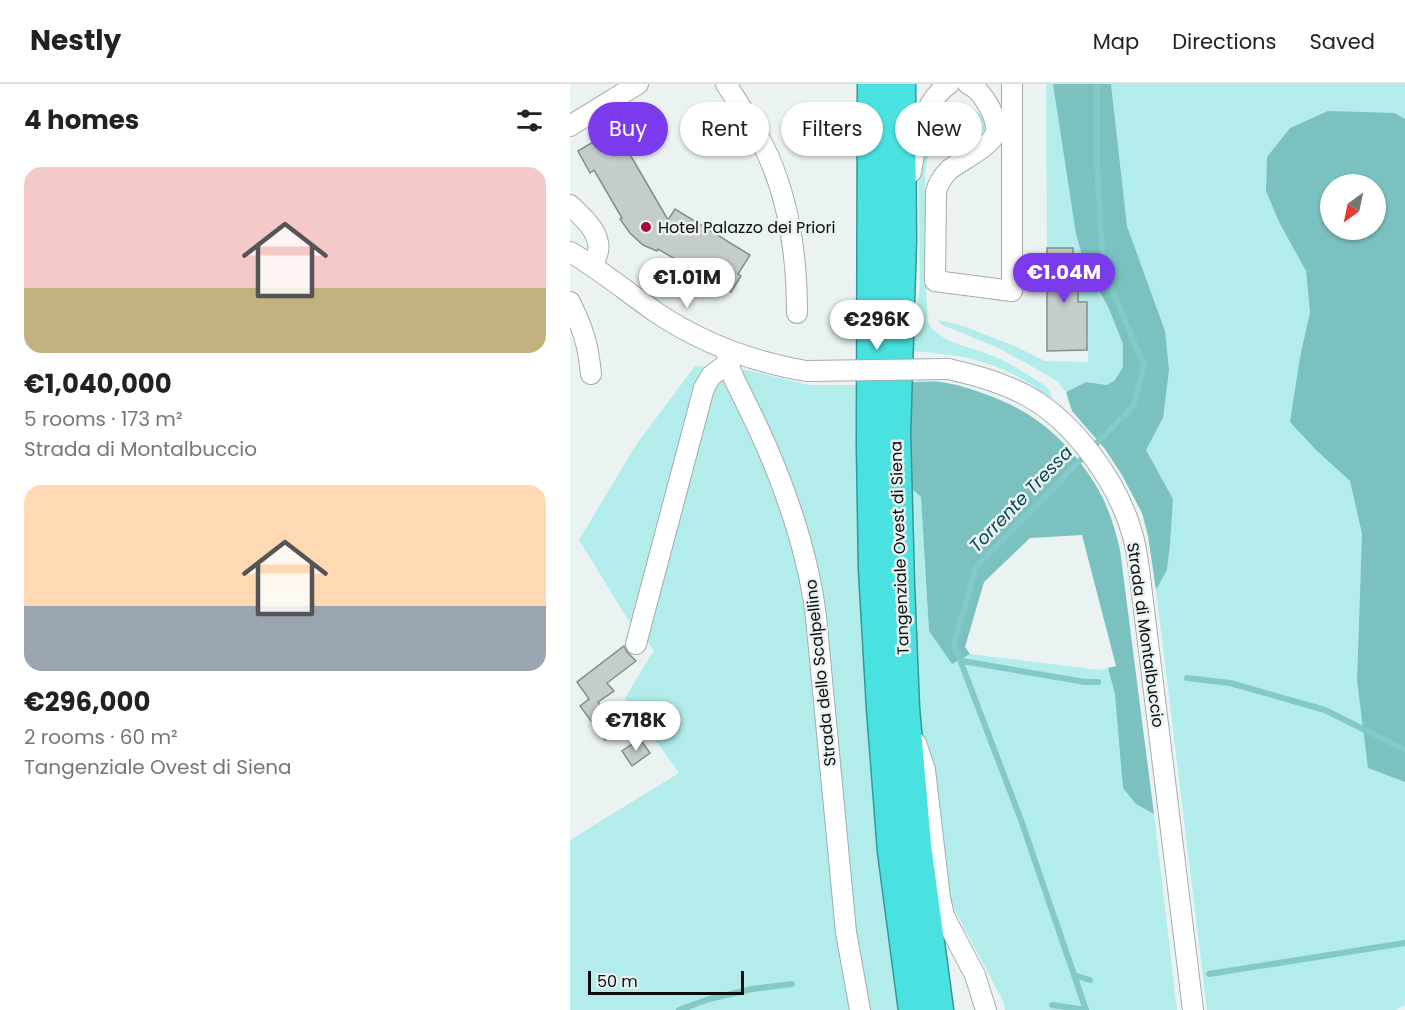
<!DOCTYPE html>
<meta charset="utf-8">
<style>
:root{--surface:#fff;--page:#f6f6f6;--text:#222;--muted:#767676;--line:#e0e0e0;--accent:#7c3aed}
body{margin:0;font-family:Poppins,sans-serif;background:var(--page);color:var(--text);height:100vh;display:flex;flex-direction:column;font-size:22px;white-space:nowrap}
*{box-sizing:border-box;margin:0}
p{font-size:20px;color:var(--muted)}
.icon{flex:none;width:33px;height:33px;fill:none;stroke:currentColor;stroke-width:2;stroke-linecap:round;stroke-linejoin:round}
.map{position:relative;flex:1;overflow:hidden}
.side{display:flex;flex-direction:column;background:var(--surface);width:570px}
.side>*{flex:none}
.guide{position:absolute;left:18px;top:18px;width:570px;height:54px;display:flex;gap:12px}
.needle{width:39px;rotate:213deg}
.tools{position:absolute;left:750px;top:90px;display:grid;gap:12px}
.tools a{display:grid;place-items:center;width:66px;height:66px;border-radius:50%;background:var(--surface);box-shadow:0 2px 4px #0004;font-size:30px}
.scale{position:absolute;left:18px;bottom:15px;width:156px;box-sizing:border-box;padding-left:6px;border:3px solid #0b0e0d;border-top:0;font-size:16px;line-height:21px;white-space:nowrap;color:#0b0e0d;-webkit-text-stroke:4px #eaf2f2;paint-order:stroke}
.price{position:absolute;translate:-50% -51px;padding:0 14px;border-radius:21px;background:#fff;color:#222;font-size:20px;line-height:39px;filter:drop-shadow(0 2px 3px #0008)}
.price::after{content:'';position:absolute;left:50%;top:36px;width:18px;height:14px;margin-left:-9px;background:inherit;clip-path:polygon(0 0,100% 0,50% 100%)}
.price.on{background:var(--accent);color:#fff}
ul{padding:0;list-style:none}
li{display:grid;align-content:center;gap:12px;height:318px;padding:0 24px}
li span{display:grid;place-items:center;height:186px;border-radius:18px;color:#555}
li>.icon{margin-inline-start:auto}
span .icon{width:108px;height:108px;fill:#fffc;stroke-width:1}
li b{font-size:26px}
h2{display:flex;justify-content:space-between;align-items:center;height:72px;padding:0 24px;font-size:26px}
.tag{padding:0 21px;border-radius:27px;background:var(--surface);box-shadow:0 2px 4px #0004;font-size:21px;line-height:54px}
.tag.on{background:var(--accent);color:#fff}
header{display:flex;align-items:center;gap:36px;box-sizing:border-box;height:84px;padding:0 30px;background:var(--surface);border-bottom:2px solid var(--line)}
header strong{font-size:28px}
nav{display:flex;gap:33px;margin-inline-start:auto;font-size:21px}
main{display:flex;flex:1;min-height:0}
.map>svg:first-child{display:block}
</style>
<header>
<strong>Nestly</strong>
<nav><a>Map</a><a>Directions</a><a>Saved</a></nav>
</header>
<main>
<section class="side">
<h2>4 homes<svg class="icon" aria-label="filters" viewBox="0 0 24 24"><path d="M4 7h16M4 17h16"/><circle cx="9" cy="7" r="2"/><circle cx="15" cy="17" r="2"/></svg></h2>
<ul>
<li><span style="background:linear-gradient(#f6c9c9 65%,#c2b280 0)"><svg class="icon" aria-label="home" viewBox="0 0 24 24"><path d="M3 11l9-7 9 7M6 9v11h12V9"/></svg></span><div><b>€1,040,000</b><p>5 rooms · 173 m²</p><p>Strada di Montalbuccio</p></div></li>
<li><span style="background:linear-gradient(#ffd9b3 65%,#9aa5b1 0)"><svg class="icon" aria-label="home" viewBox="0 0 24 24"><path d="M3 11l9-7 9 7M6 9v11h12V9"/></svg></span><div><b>€296,000</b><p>2 rooms · 60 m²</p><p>Tangenziale Ovest di Siena</p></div></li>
</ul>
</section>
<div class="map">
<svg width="835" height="926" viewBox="0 0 835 926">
<rect width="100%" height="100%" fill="#eaf2f2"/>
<!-- green -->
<g fill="#b2edeb">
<path d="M476,0h7l24,150 7,28 25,47 14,35v23l-8,13 -8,5 -21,-3 -20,10 -9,-11 -31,-18 -30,-16 -56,-23 -1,-4 24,6 54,21 28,14 43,1 -1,-60h-9v-22h-6l1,-32h-26z"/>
<path d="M541,0h294v35l-10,-6 -129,78 14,33 26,47 4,41 -10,45 16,93 34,31 12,53 -5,146 48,102v223l-9,5h-189l-51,-420 11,-20 3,-25 3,-46 -27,-49 17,-32 2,-87 -38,-105z"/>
<path d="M386,21c15,1 25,6 31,20l-1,4c-7,6 -13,4 -22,3 -7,-1 -18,-2 -24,2 -11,8 -14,31 -15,44l1,110 2,35c13,21 45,24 65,33 15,6 28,14 41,23 9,5 17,8 18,19 -9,-3 -15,-10 -23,-15 -8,-5 -17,-9 -25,-13 -30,-14 -63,-17 -96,-19l12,-63 -2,-128 12,-37 7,-10 9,-5z"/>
<path d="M125,282l51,4 63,15h49l6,300 23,248 12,77h-329v-170l109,-67 -54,-75 29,-48 -27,-32 -48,-78 57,-95z"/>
<path d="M341,404l10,9 8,134 23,32 18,-9 129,16 9,-2 7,25 21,111 18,10 23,196h-172l-1,-7 -57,-108 -12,-118 -20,-66z"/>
</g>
<!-- forest -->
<g fill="#7ac1c0" fill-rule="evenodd">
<path d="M483,0h58l16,142 38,105 4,39 -6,48 -17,32 27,49 -3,46 -3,25 -11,20 -8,-54 -6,-23 -20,-38 -17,-26 -33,-38 -6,-19 20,-10 21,3 8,-5 8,-13v-23l-14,-35 -25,-47 -8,-28z"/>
<path d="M758,27l67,2 10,6v663l-37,-14 -11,-88 5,-146 -12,-53 -34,-31 -26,-28 10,-65 10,-45 -4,-41 -26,-47 -14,-33 1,-34 23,-29zM760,100h46v46h-46z"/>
<path d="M339,298c10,0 22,-1 32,0 15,2 30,7 44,12 51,18 86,49 113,95 11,19 17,40 22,61l34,264 -18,-10 -13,-16 -8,-94 -7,-26 8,-2 -34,-131 -52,3 -46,44 -19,65 5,7 -18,10 -23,-33 -8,-134 -10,-9z"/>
</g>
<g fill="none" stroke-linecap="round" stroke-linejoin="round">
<!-- stream -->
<g stroke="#82c9c7" stroke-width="6">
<path d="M392,577l123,21h13"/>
<path d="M617,594l43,5 95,27 80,40"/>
<path d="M639,890l196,-31"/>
<path d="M504,891l16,5"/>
<path d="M482,921l34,5"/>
<path d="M109,926l30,-11 43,-10 40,-5"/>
<path d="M516,926l-65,-190 -67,-176 22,-77 158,-162 10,-39 -41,-99 -6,-101v-82"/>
</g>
</g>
<!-- building -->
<g fill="#c5cdcc" stroke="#858c8c" stroke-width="1.5">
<path d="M40,36l58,100 7,-11 75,46 -12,19 3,2 -10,16 -73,-43 -1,2 -14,-6 -13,-12 -10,-14 2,-1 -28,-48 -4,3 -12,-22 15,-9 -2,-3 5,-3 -4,-6z"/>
<path d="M477,164h26l-1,32h6v22h9v48l-40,1z"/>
<path d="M54,562l3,6 9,9 -29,22 7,8 -16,11 20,28 -13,10 -25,-34 9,-7 -12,-17z"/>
<path d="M70,655l10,14 -18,13 -10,-15z"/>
</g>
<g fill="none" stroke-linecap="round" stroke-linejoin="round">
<defs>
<g id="minor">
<path d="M156,0c12,19 25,38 36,59 27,52 35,112 35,170"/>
<path d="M398,0c10,4 17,15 22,24 3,7 7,15 6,23 -2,14 -36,30 -47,39 -7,7 -11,13 -13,22l-1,89 77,10v-207"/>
<path d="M0,42l68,-42"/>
<path d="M341,88c5,-30 11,-70 38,-88"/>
<path d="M0,121c10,10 26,23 28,38 2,8 -3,16 -5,23"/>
<path d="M0,168c31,18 58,41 87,61 45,30 96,49 149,58"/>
<path d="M0,218c13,27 18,41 21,72"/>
<path d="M157,266c0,19 10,34 18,51 8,16 16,33 23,49 23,54 41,109 48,167l30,315 14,78"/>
<path d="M378,285c28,6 56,14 81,28 46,26 89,86 103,136 4,12 5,24 7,36l54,441"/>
<path d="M66,560l68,-256 7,-12 17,-13"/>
<path d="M346,659l9,27 15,128 4,18 31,59 11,35"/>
</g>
<g id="highway">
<path d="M303,0l-1,362 2,123 8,139 11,143 21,159"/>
<path d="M330,0l1,156 -6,194 4,151 5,123 12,137 22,165"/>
</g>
</defs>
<!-- minor casing -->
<use href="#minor" stroke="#a4acac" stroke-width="22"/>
<!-- highway casing -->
<use href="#highway" stroke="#349897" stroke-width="33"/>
<!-- minor -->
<use href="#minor" stroke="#fff" stroke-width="20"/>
<!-- highway -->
<use href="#highway" stroke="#4ae2e1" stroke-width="30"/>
<defs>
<path id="minor-bridge" d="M236,287l142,-2"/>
</defs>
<!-- minor-bridge casing -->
<use href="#minor-bridge" stroke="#a4acac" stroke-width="22" stroke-linecap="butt"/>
<!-- minor-bridge -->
<use href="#minor-bridge" stroke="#fff" stroke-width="20"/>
</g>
<!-- markers -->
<circle fill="#a50b39" stroke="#eaf2f2" stroke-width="2" cx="76" cy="143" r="6"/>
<g text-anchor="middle" stroke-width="5" stroke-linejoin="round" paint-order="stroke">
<!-- poi labels -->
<g font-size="16" fill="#0b0e0d" stroke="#eaf2f2" text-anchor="start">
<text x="88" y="149">Hotel Palazzo dei Priori</text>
</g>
<!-- street labels -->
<g font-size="16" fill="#0b0e0d" stroke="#eaf2f2">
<text transform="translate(329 464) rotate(-92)" y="6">Tangenziale Ovest di Siena</text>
<text transform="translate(576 551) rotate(82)" y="6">Strada di Montalbuccio</text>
<text transform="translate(250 589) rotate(-96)" y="6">Strada dello Scalpellino</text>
</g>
<!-- water labels -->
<g font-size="18" font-style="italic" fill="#084b4a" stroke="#eaf2f2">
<text transform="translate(451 415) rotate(-46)" y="6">Torrente Tressa</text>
</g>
</g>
</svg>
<div class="tools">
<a><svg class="needle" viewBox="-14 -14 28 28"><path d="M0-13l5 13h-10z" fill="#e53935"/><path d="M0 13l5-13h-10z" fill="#767676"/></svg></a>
</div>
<div class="scale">50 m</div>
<b class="price on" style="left:494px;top:220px">€1.04M</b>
<b class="price" style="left:117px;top:225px">€1.01M</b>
<b class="price" style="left:307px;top:267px">€296K</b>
<b class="price" style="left:66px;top:668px">€718K</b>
<div class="guide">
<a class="tag on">Buy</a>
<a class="tag">Rent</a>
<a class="tag">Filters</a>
<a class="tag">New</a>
</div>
</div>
</main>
